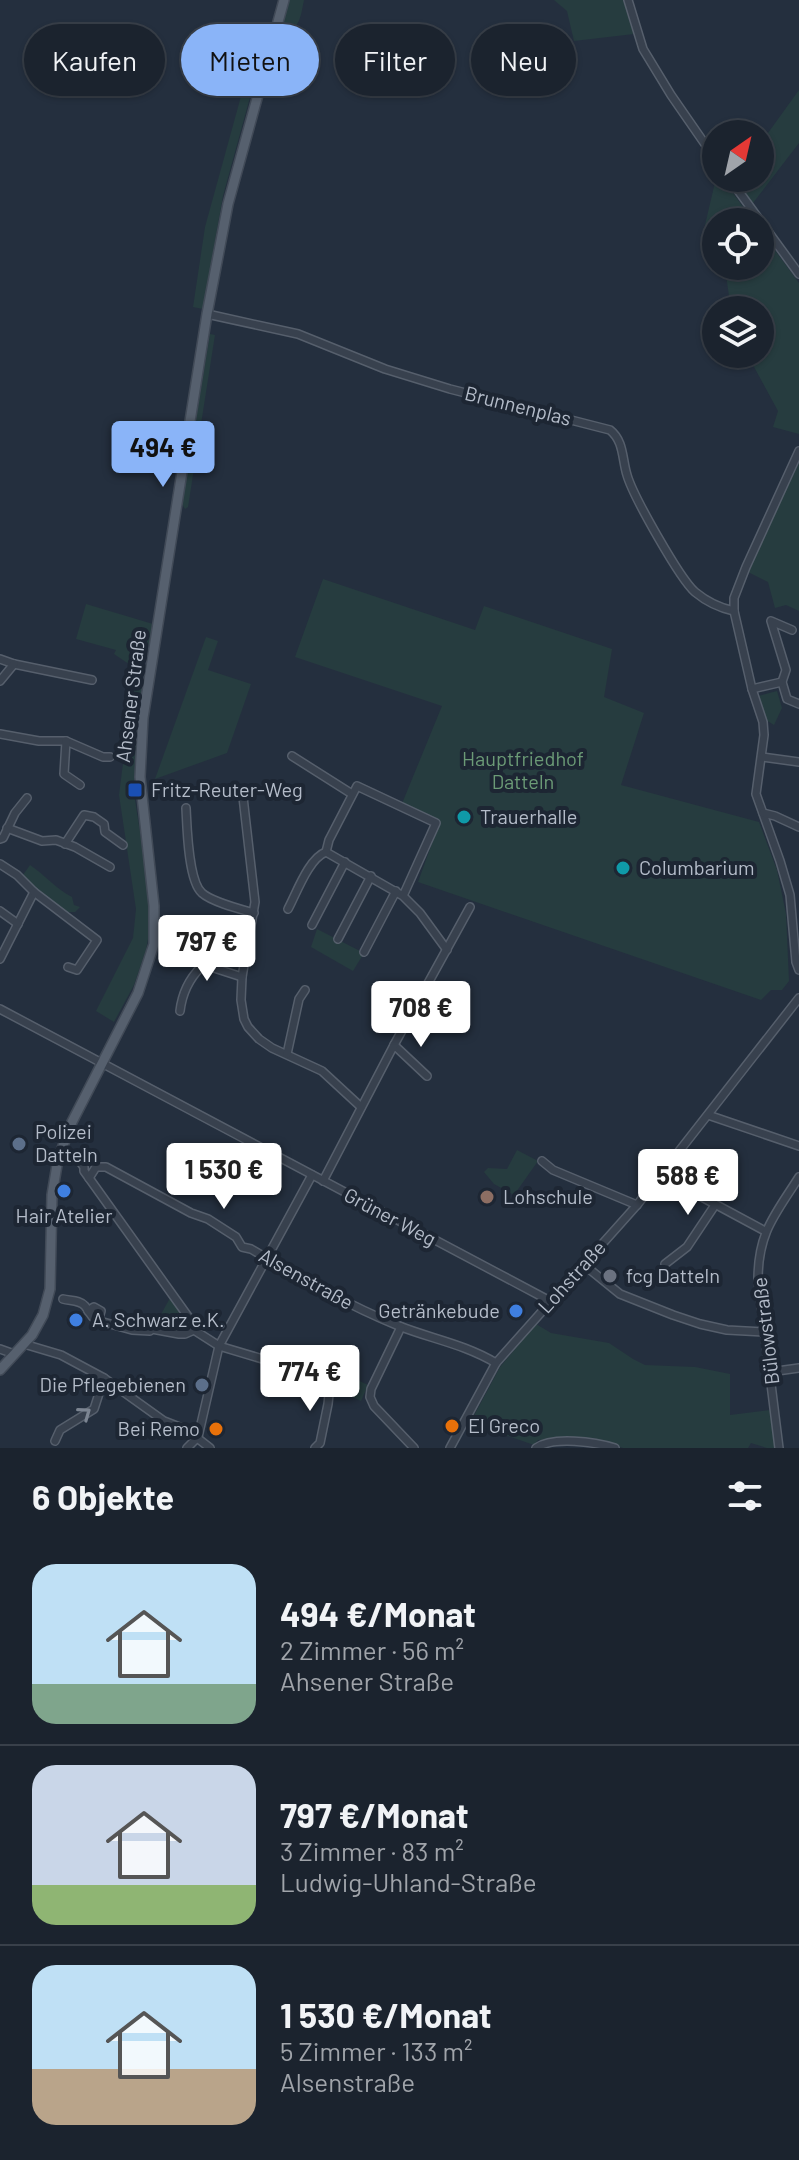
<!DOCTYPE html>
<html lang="de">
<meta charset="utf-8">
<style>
:root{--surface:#1b232e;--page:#242b36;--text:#f1f3f6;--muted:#a0a4aa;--line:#39404a;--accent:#8ab4f8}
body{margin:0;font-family:Barlow,sans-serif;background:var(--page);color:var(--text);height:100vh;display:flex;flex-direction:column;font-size:30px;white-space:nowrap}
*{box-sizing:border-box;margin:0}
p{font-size:26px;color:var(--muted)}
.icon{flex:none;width:44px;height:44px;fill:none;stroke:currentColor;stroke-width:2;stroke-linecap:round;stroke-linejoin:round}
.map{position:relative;height:1448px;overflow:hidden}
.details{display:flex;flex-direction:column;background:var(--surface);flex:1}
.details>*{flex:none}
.hud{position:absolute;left:24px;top:24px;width:752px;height:72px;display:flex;gap:16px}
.needle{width:52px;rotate:34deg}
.controls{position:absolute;left:702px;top:120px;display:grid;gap:16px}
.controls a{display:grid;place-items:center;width:72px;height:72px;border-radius:50%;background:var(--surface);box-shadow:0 2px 6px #0004,0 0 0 2px var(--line);font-size:40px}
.price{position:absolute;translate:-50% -68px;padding:0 18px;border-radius:8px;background:#fff;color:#222;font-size:26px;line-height:52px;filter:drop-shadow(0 2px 4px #0008)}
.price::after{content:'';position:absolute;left:50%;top:48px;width:24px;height:18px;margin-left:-12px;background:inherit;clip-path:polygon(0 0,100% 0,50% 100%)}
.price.on{background:var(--accent);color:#111}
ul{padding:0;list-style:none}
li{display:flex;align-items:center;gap:24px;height:200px;padding:0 32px}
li+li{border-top:2px solid var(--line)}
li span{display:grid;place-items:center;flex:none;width:224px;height:160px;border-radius:24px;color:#555}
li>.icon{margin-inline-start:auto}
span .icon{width:96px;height:96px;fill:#fffc;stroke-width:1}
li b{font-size:34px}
h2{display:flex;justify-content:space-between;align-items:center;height:96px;padding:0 32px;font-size:34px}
.chip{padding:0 28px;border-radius:36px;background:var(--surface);box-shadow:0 2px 6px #0004,0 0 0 2px var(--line);font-size:28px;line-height:72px}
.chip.on{background:var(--accent);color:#111}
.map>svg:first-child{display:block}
</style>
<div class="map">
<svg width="799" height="1448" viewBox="0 0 799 1448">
<rect width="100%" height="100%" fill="#242f3e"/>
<!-- green -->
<g fill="#263c3f">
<path d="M289,0h15c-3,14 -4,34 -23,29z"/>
<path d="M554,0h69l11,34 -60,7 -7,-30z"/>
<path d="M243,89l9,1 -29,106 -20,113 -10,-2 12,-80z"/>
<path d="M799,90v53l-46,60 -18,-24 25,-1v-34z"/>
<path d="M716,178h6l32,44h-38v29l-11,-26z"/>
<path d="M760,230l39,53v151l-26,-7 5,-16 -31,-57h13v-44h-29l-5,-35 -4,-9h38z"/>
<path d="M210,334l5,1 -27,172 -3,2 -3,-5z"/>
<path d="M799,463v148l-13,-6 -11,3 -7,-26 -20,-10 23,-52z"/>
<path d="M323,579l152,51 9,-24 128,43 -8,48 40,16 -23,72 138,37 18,48 9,44 3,67 -7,9h-11l-10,10 -343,-118 21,-58 -38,-18 41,-100 -147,-49z"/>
<path d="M86,604l67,20 -7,34 -16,-4 14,5 -10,134 16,104v31l-4,22 -12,35 -20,37 -18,-11 37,-73 3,-29 -17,-114 16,-127 -21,-14 2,-4 -40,-11z"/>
<path d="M206,637l12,4 -10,29 43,14 -24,69 -72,26z"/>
<path d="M777,691l5,17 -8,17 -8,-5 -8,-24z"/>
<path d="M30,865c15,10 26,24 42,32l2,8 6,2 -5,5h-12l-18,-13 -6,-9 -14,-10 -2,-5z"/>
<path d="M317,929l47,24 -11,18 -42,-24z"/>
<path d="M517,1150l21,11 -24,34 -20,-11 -10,-12 4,-4 19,1z"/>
<path d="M170,1298l19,26 -5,6 -30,-3z"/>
<path d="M536,1324l15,9 58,10 24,16 12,6 50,2 35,7v41l40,-5 6,38h-9l-16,-5 -3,5h-125l-30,-10 -55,2 -4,5 -64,-22 30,-56z"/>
<path d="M338,1371l30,14 -7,16 -28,-13z"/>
</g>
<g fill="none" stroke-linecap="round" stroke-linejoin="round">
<defs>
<g id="minor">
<path d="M628,0l15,49 28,46 45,65"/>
<path d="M729,178l70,96"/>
<path d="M207,314l91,20 87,35 65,20 160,41c14,11 12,29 17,45 6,21 53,104 68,117 12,10 25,16 39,19"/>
<path d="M799,451l-53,116 -12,31v13l18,78 11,33 1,13 -8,59 24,67 10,34 6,67 3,8"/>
<path d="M792,630l-21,-9 15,49 -4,12 5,17 12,5"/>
<path d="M0,659l14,5 78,16"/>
<path d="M0,681l14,-17"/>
<path d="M752,689l30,-7"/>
<path d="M0,734l39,7h27l37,16h7"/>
<path d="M66,741l-2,33 16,11"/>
<path d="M292,756l60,38"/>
<path d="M762,757l37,5"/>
<path d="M239,794l4,3 12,105 -13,75 -1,23 3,19 4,8 11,12 13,9 50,23 39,36"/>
<path d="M186,808c1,18 2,73 16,85 10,9 38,16 52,20"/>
<path d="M763,813l12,3 24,11"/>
<path d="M7,828l35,13 14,-1 19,7 35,20"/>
<path d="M0,839l3,-1 12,-25 12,-15"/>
<path d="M65,844l19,-29 10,2 10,7 1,8 18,13"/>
<path d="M0,864l17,11 17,17 -34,67"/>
<path d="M34,892l63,48 -20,30 -9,-3"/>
<path d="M403,896l33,-73 -79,-37 -28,54 -3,12 77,44 17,17 27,37"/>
<path d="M288,909c9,-17 21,-51 38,-57"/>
<path d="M0,911l18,13"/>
<path d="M312,925l33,-63"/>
<path d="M338,939l33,-63"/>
<path d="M364,952l32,-61"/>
<path d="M0,1009l550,292"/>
<path d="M180,1011c2,-17 9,-32 21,-44h10l31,10"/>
<path d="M394,1045l33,31"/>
<path d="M287,1054l12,-55 6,-9"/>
<path d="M708,1115l91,31"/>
<path d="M76,1156l8,11v4l108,151 2,8 25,16 107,32 4,7 -2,19 -8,39 -5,5"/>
<path d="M542,1161l11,9 84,35"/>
<path d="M661,1175l104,56"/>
<path d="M89,1178l7,-11h10l85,46 17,6 28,18 6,10 9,2c48,28 96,56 148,77 33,13 65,18 97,37"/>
<path d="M323,1181l71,-136 76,-138"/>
<path d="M583,1264l37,30 53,21 27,9 27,6 37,2"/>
<path d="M665,1264l22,-17 28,-42"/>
<path d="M63,1299c8,2 17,1 22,7 5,6 5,10 11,14l36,10 18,1 2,-2 27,5h6l9,-4"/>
<path d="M88,1311l6,-4 7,4 -2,7 -3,2"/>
<path d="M401,1327l-30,62 -1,8 4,9 40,42"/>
<path d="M24,1344l37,11 43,23 60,43 23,9 23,18"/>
<path d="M0,1349l14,5"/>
<path d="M770,1372l29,-4"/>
<path d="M55,1441l5,-11 34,-21 10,-31"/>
<path d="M187,1448l11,-11 21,-91 93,-171"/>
<path d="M450,1448l46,-85 141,-158 162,-207"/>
<path d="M536,1448c17,-12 59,-6 79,0"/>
<path d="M779,1448l-21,-168c0,-48 17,-65 41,-103"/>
</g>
<path id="major" d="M0,1370l32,-35 11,-20 7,-26 2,-94 6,-36 14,-37 66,-129 16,-49v-38l-14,-129 3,-59 64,-404 21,-110 56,-204"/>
</defs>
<!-- minor casing -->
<use href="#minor" stroke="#565f6c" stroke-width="10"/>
<!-- major casing -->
<use href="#major" stroke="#414a57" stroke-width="12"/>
<!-- minor -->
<use href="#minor" stroke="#38414e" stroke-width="7"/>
<!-- major -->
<use href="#major" stroke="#56606e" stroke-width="9"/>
</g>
<!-- one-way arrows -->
<defs><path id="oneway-chevron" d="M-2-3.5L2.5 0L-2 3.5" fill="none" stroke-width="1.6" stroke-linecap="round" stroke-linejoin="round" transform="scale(2)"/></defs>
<use stroke="#7c8592" href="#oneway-chevron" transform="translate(85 1413) rotate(-36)"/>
<!-- markers -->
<rect fill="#1a4fb4" stroke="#1d2633" stroke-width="3" x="127" y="782" width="16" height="16" rx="4"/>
<g fill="#0f9aa8" stroke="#1d2633" stroke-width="3">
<circle cx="464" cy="817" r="8"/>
<circle cx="623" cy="868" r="8"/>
</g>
<g fill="#5c6f8a" stroke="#1d2633" stroke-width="3">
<circle cx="19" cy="1144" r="8"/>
<circle cx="202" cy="1385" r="8"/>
</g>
<g fill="#3f7fe0" stroke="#1d2633" stroke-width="3">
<circle cx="64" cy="1191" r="8"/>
<circle cx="516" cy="1311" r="8"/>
<circle cx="76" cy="1320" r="8"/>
</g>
<circle fill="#8d6e63" stroke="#1d2633" stroke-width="3" cx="487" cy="1197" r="8"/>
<circle fill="#6b7280" stroke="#1d2633" stroke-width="3" cx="610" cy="1276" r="8"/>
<g fill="#e8710a" stroke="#1d2633" stroke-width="3">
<circle cx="452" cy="1426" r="8"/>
<circle cx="216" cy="1429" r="8"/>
</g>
<g text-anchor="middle" stroke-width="8" stroke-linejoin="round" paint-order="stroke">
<!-- street labels -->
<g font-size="20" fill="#b4bcc9" stroke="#1d2633">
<text transform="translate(518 406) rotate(14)" y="7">Brunnenplas</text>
<text transform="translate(131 696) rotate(-83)" y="7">Ahsener Straße</text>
<text transform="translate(390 1217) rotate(28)" y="7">Grüner Weg</text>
<text transform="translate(572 1277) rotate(-48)" y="7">Lohstraße</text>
<text transform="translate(306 1279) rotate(29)" y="7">Alsenstraße</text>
<text transform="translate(766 1331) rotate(-97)" y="7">Bülowstraße</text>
</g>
<!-- park labels -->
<g font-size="20" fill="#6b9a76" stroke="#1d2633">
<text x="523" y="766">Hauptfriedhof<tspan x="523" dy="23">Datteln</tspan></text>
</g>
<!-- poi labels -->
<g font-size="20" fill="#b4bcc9" stroke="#1d2633" text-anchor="start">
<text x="151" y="797">Fritz-Reuter-Weg</text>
<text x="480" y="824">Trauerhalle</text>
<text x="639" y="875">Columbarium</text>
<text x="35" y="1139">Polizei<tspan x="35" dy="23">Datteln</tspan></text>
<text x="503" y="1204">Lohschule</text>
<text x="64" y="1223" text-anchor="middle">Hair Atelier</text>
<text x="626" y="1283">fcg Datteln</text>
<text x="500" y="1318" text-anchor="end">Getränkebude</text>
<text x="92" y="1327">A. Schwarz e.K.</text>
<text x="186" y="1392" text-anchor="end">Die Pflegebienen</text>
<text x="468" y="1433">El Greco</text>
<text x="200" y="1436" text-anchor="end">Bei Remo</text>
</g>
</g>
</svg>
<div class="controls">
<a><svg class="needle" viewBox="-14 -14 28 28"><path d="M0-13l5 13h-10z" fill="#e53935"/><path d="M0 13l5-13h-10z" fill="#a0a4aa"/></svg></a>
<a><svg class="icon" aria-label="locate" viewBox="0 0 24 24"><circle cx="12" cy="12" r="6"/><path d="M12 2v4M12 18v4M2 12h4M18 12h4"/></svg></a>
<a><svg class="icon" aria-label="layers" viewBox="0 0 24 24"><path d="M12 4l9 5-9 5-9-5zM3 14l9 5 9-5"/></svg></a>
</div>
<b class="price on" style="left:163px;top:489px">494 €</b>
<b class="price" style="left:207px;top:983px">797 €</b>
<b class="price" style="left:421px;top:1049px">708 €</b>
<b class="price" style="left:224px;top:1211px">1 530 €</b>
<b class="price" style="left:688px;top:1217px">588 €</b>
<b class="price" style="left:310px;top:1413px">774 €</b>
<div class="hud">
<a class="chip">Kaufen</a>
<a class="chip on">Mieten</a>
<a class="chip">Filter</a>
<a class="chip">Neu</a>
</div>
</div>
<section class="details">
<h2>6 Objekte<svg class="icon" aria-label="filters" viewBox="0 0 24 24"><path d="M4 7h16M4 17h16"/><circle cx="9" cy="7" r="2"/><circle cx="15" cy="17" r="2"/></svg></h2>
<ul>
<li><span style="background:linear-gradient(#bfe0f5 75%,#7fa58c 0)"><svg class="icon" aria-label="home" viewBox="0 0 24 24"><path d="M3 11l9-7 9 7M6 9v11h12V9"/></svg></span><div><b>494 €/Monat</b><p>2 Zimmer · 56 m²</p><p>Ahsener Straße</p></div></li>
<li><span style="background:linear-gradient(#c9d6e8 75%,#8fb573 0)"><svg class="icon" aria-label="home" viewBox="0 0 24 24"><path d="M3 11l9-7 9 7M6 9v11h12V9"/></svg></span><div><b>797 €/Monat</b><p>3 Zimmer · 83 m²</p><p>Ludwig-Uhland-Straße</p></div></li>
<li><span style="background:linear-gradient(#bfe0f5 65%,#b9a48a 0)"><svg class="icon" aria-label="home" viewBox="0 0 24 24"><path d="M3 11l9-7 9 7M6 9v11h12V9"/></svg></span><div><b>1 530 €/Monat</b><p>5 Zimmer · 133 m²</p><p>Alsenstraße</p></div></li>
</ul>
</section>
